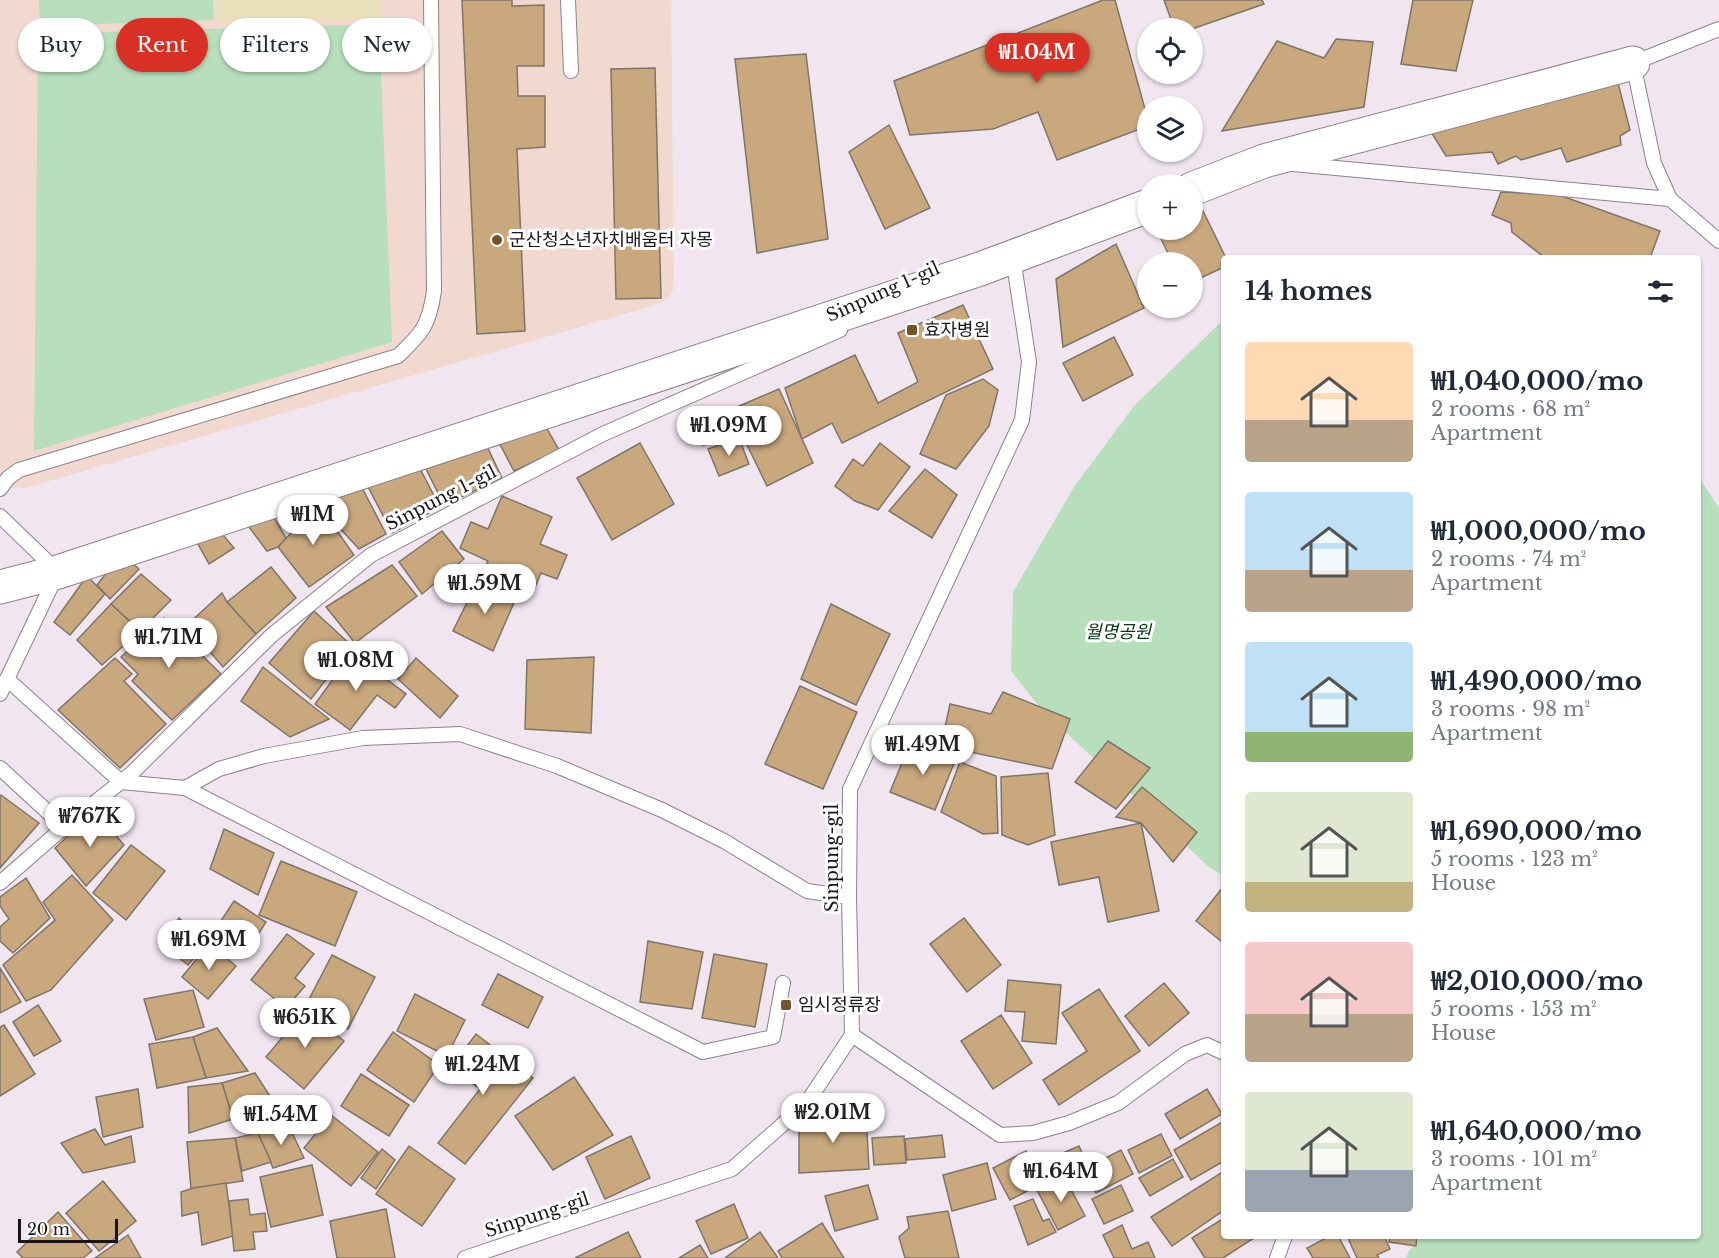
<!DOCTYPE html>
<meta charset="utf-8">
<style>
:root{--surface:#fff;--page:#f2f2f3;--text:#1f2937;--muted:#747a83;--accent:#d93025}
body{margin:0;font-family:"Libre Baskerville","Noto Sans KR",serif;background:var(--page);color:var(--text);height:100vh;display:flex;flex-direction:column;font-size:22px;white-space:nowrap}
*{box-sizing:border-box;margin:0}
p{font-size:20px;color:var(--muted)}
.icon{flex:none;width:33px;height:33px;fill:none;stroke:currentColor;stroke-width:2;stroke-linecap:round;stroke-linejoin:round}
.map{position:relative;flex:1;overflow:hidden}
.panel{position:absolute;left:1221px;top:255px;width:480px;height:984px;display:flex;flex-direction:column;background:var(--surface);border-radius:6px;box-shadow:0 2px 4px #0004}
.panel>*{flex:none}
.hud{position:absolute;left:18px;top:18px;width:570px;height:54px;display:flex;gap:12px}
.buttons{position:absolute;left:1137px;top:18px;display:grid;gap:12px}
.buttons a{display:grid;place-items:center;width:66px;height:66px;border-radius:50%;background:var(--surface);box-shadow:0 2px 4px #0004;font-size:30px}
.scale{position:absolute;left:18px;bottom:15px;width:100px;box-sizing:border-box;padding-left:6px;border:3px solid #1a1519;border-top:0;font-size:16px;line-height:21px;white-space:nowrap;color:#1a1519;-webkit-text-stroke:4px #fff;paint-order:stroke}
.price{position:absolute;translate:-50% -51px;padding:0 14px;border-radius:21px;background:#fff;color:#222;font-size:20px;line-height:39px;filter:drop-shadow(0 2px 3px #0008)}
.price::after{content:'';position:absolute;left:50%;top:36px;width:18px;height:14px;margin-left:-9px;background:inherit;clip-path:polygon(0 0,100% 0,50% 100%)}
.price.active{background:var(--accent);color:#fff}
ul{padding:0;list-style:none}
li{display:flex;align-items:center;gap:18px;height:150px;padding:0 24px}
li span{display:grid;place-items:center;flex:none;width:168px;height:120px;border-radius:6px;color:#555}
li>.icon{margin-inline-start:auto}
span .icon{width:72px;height:72px;fill:#fffc;stroke-width:1}
li b{font-size:26px}
h2{display:flex;justify-content:space-between;align-items:center;height:72px;padding:0 24px;font-size:26px}
.tag{padding:0 21px;border-radius:27px;background:var(--surface);box-shadow:0 2px 4px #0004;font-size:21px;line-height:54px}
.tag.active{background:var(--accent);color:#fff}
.map>svg:first-child{display:block}
</style>
<div class="map">
<svg width="1719" height="1258" viewBox="0 0 1719 1258">
<rect width="100%" height="100%" fill="#f1e5f0"/>
<!-- education -->
<path fill="#f2d9d0" d="M0,0h671l3,283 -1,7 -4,7 -10,7 -634,184h-17l-8,-4z"/>
<!-- green -->
<g fill="#b7dfbc">
<path d="M39,0h174l1,20 -174,6z"/>
<path d="M379,24l13,318 -358,109 4,-417z"/>
<path d="M1224,322v554l-15,-9 -167,-157 -31,-39 2,-79 61,-105 60,-81 85,-82z"/>
<path d="M1698,476l21,32v750h-313l3,-7 13,-15h276z"/>
</g>
<!-- sand -->
<path fill="#e9e0bb" d="M216,0h163l1,19 -163,5z"/>
<!-- building -->
<g fill="#c9a87e" stroke="#7e7569" stroke-width="1.5">
<path d="M462,0h50v6l32,-1v61h-27l1,30h27v51l-28,2 8,182 -48,3z"/>
<path d="M1103,0h12l33,120v6l-91,34 -19,-48 -45,17 -83,6 -16,-54z"/>
<path d="M1164,0h98l2,4 -72,25 -18,-1z"/>
<path d="M1413,0h60l-17,71 -55,-7z"/>
<path d="M1336,39l37,3 -9,65 -142,24 55,-90 47,17z"/>
<path d="M806,54l22,185 -71,14 -22,-194z"/>
<path d="M655,68l6,230 -45,1 -5,-230z"/>
<path d="M1618,83l12,47 -10,6 1,9 -54,17 -6,-14 -40,12 -5,-4 -18,8 -6,-12 -46,4 -15,-24z"/>
<path d="M889,125l41,83 -45,21 -36,-77z"/>
<path d="M1501,192l58,3 101,36 -10,27h-105l-33,-26 -1,-9 -19,-8z"/>
<path d="M1203,211l23,47h-2v9l-32,15v-20h-20l-14,-30 7,-2h27v-14z"/>
<path d="M1116,244l28,64 -81,39 -7,-68z"/>
<path d="M963,305l30,64 -151,74 -10,-20 -30,16 -17,-51 70,-33 23,48 40,-21 -20,-49z"/>
<path d="M1114,337l19,38 -50,26 -20,-38z"/>
<path d="M983,379l15,11 -9,36 -33,43 -36,-15 26,-59z"/>
<path d="M779,389l34,74 -46,23 -37,-76z"/>
<path d="M711,410l10,30 -18,5 -9,-29z"/>
<path d="M541,418l18,32 -45,21 -19,-36z"/>
<path d="M739,438l10,26 -30,12 -11,-27z"/>
<path d="M484,440l18,38 -58,27 -21,-42z"/>
<path d="M640,443l34,61 -62,36 -35,-62z"/>
<path d="M880,443l30,24 -32,43 -23,-9 -20,-15 18,-27 10,7z"/>
<path d="M416,461l24,46 -48,26 -28,-54z"/>
<path d="M925,469l32,26 -25,43 -43,-27z"/>
<path d="M358,480l28,54 -27,15 -45,-49z"/>
<path d="M502,496l50,21 -12,27 27,11 -10,24 -16,-6 -8,19 -50,-20 5,-11 -28,-13 11,-26 17,7z"/>
<path d="M308,503l20,31 9,-3 17,24 -45,32 -31,-40 14,-15 -8,-13z"/>
<path d="M272,514l14,24 -8,9 -11,4 -18,-24z"/>
<path d="M214,524l20,24 -25,16 -16,-29z"/>
<path d="M442,531l22,28 -42,35 -23,-32z"/>
<path d="M121,554l18,15 -29,30 -13,-14z"/>
<path d="M392,565l25,31 -62,47 -29,-36z"/>
<path d="M271,567l25,31 -40,36 -29,-32z"/>
<path d="M141,574l30,26 -31,31 -29,-27z"/>
<path d="M87,576l18,18 -35,41 -16,-13z"/>
<path d="M479,578l37,20 -23,53 -40,-20z"/>
<path d="M222,593l5,9 29,32 -33,33 -36,-42z"/>
<path d="M111,604l29,27 -38,34 -25,-25z"/>
<path d="M831,604l59,30 -34,71 -55,-26z"/>
<path d="M314,611l38,35 -41,53 -42,-36z"/>
<path d="M164,618l57,56 -49,46 -40,-39 6,-7 -17,-17z"/>
<path d="M352,653l54,41 -11,14 -18,-13 -27,35 -35,-26z"/>
<path d="M594,657l-3,76 -66,-4 2,-69z"/>
<path d="M115,658l17,16 -8,7 42,43 -46,44 -62,-58z"/>
<path d="M416,658l42,38 -18,22 -42,-39z"/>
<path d="M263,667l66,52 -39,18 -49,-36z"/>
<path d="M800,686l57,26 -34,77 -58,-25z"/>
<path d="M1003,692l67,27 -18,50 -111,-23 9,-42 41,10z"/>
<path d="M911,741l44,20 -20,49 -45,-18z"/>
<path d="M1108,741l42,27 -34,41 -41,-27z"/>
<path d="M960,762l36,14 2,57 -15,1 -42,-22z"/>
<path d="M1048,773l7,62 -27,10 -26,-10 -1,-58z"/>
<path d="M1142,787l55,45 -24,30 -32,-39 -25,-6z"/>
<path d="M1,795l38,28 -39,45v-72z"/>
<path d="M95,811l29,34 -38,41 -31,-38z"/>
<path d="M1141,823l18,88 -51,11 -9,-45 -40,8 -8,-43z"/>
<path d="M224,829l50,24 -16,42 -48,-26z"/>
<path d="M131,845l34,26 -39,49 -33,-27z"/>
<path d="M281,861l76,31 -22,54 -76,-31z"/>
<path d="M72,875l41,45 -62,70 -25,11 -23,-36 52,-45 -12,-18z"/>
<path d="M26,878l24,40 -37,35 -13,-12v-14l9,-8 -9,-13v-9z"/>
<path d="M1224,886v51l-3,4 -25,-20z"/>
<path d="M234,901l32,21 -22,35 -33,-21z"/>
<path d="M179,918l29,23 -20,24 -28,-22z"/>
<path d="M964,918l37,47 -34,27 -37,-48z"/>
<path d="M287,934l27,20 -19,24 10,8 -19,22 -35,-28z"/>
<path d="M648,941l55,11 -11,57 -52,-7z"/>
<path d="M209,944l27,22 -28,33 -26,-22z"/>
<path d="M714,954l53,10 -12,63 -53,-9z"/>
<path d="M332,955l43,22 -27,52 -43,-22z"/>
<path d="M0,968l21,34 -21,11z"/>
<path d="M498,974l45,23 -15,31 -46,-23z"/>
<path d="M1008,980l53,5 -5,59 -34,-3 3,-29 -20,-1z"/>
<path d="M1164,983l25,30 -40,33 -24,-30z"/>
<path d="M1099,989l41,62 -81,54 -16,-25 44,-29 -25,-38z"/>
<path d="M193,990l11,37 -48,13 -12,-41z"/>
<path d="M415,994l50,26 -18,36 -50,-25z"/>
<path d="M38,1005l23,36 -27,15 -21,-34z"/>
<path d="M306,1009l38,32 -40,48 -38,-32z"/>
<path d="M1001,1015l31,48 -39,26 -32,-48z"/>
<path d="M4,1025l31,49 -35,22v-69z"/>
<path d="M217,1028l31,43 -42,7 -13,-41z"/>
<path d="M393,1032l46,33 -25,37 -47,-32z"/>
<path d="M476,1034l57,44 -68,86 -27,-21 42,-54 -29,-22z"/>
<path d="M193,1037l13,41 -49,10 -8,-44z"/>
<path d="M255,1073l33,51 -30,9 -7,-23 -18,9 -11,-36z"/>
<path d="M361,1074l48,31 -20,31 -48,-30z"/>
<path d="M574,1077l39,58 -60,35 -38,-54z"/>
<path d="M222,1083l11,36 -44,14 -1,-46z"/>
<path d="M138,1089l5,38 -40,10 -7,-40z"/>
<path d="M1207,1089l15,25 -42,25 -15,-25z"/>
<path d="M866,1114l3,55 -70,4v-54z"/>
<path d="M331,1115l47,37 -27,34 -47,-38z"/>
<path d="M1224,1121v40l-33,19 -17,-30z"/>
<path d="M288,1124l16,34 -31,10 -15,-35z"/>
<path d="M95,1129l10,16 26,-9 4,26 -52,11 -22,-30z"/>
<path d="M258,1133l13,29 -29,9 -7,-33z"/>
<path d="M1161,1134l11,22 -33,17 -11,-23z"/>
<path d="M942,1135l3,22 -38,3 -2,-21z"/>
<path d="M631,1136l19,42 -45,21 -19,-42z"/>
<path d="M904,1136l2,27 -32,2 -2,-27z"/>
<path d="M235,1138l8,43 -52,8 -4,-47z"/>
<path d="M409,1146l46,33 -33,47 -46,-32z"/>
<path d="M1079,1146l7,16 -31,13 -6,-16z"/>
<path d="M382,1149l13,11 -19,29 -15,-11z"/>
<path d="M1121,1150l12,24 -37,19 -12,-24z"/>
<path d="M1026,1151l17,32 -33,17 -17,-32z"/>
<path d="M1173,1159l10,18 -33,19 -11,-18z"/>
<path d="M987,1163l9,36 -44,12 -9,-36z"/>
<path d="M312,1165l11,50 -52,12 -11,-50z"/>
<path d="M1224,1171v39l-52,36 -21,-29z"/>
<path d="M1064,1176l21,40 -27,14 -21,-40z"/>
<path d="M103,1181l33,40 -37,30 -33,-38z"/>
<path d="M226,1183l7,53 -31,9 -4,-33 -16,4 -1,-24 12,-4z"/>
<path d="M868,1185l10,34 -43,12 -10,-35z"/>
<path d="M1121,1185l12,26 -29,13 -12,-25z"/>
<path d="M248,1199l2,16 15,-2 2,18 -14,1 2,17 -21,2 -5,-50z"/>
<path d="M1033,1199l10,22 6,-2 7,13 -28,13 -14,-39z"/>
<path d="M734,1204l14,34 -37,16 -15,-33z"/>
<path d="M386,1209l9,49h-58l-7,-37z"/>
<path d="M948,1211l11,47h-54l-6,-21 10,-9 -2,-11z"/>
<path d="M58,1212l34,39 -9,7h-60l-6,-6z"/>
<path d="M1224,1218v18h33l-34,22h-18l-13,-20z"/>
<path d="M822,1223l22,35h-62l-4,-7z"/>
<path d="M1122,1225l10,24 16,-7 7,16h-41l-11,-23z"/>
<path d="M628,1232l13,26h-66z"/>
<path d="M760,1232l18,26h-53z"/>
<path d="M128,1235l13,23h-46z"/>
<path d="M1330,1236h8l12,22h-37l-6,-10z"/>
<path d="M1347,1236h37l6,13 -13,6 2,3h-22z"/>
<path d="M1390,1236h27l-1,10 -27,-4z"/>
<path d="M700,1245l8,13h-29z"/>
</g>
<g fill="none" stroke-linecap="round" stroke-linejoin="round">
<defs>
<g id="service">
<path d="M568,0l3,71"/>
<path d="M1719,29l-86,34 21,100 16,36 49,42"/>
<path d="M1293,164l377,35"/>
<path d="M0,489l8,-11 11,-8 379,-114c24,-23 31,-30 36,-65l-3,-291"/>
<path d="M0,516l58,56 -51,107 114,103 64,6 34,-19 45,-13 99,-18 97,-4 97,32 105,44 62,31 83,50 42,6"/>
<path d="M0,694l7,-15"/>
<path d="M0,768l64,59"/>
<path d="M185,788l518,264 70,-15 10,-54"/>
<path d="M0,883l64,-56 68,-54 140,-138 99,-80 232,-121 237,-104"/>
<path d="M852,1035l148,100 33,-2 36,-10 49,-20 67,-49 22,-9 17,8"/>
<path d="M465,1258l267,-89 74,-65 46,-69 -3,-138 1,-108 172,-369 7,-58 -16,-104"/>
<path d="M1277,1258l8,-22"/>
</g>
<g id="tertiary">
<path d="M1192,189l72,-28 369,-98"/>
<path d="M0,587l58,-15 922,-303 168,-63"/>
</g>
</defs>
<!-- service casing -->
<use href="#service" stroke="#8d818c" stroke-width="16"/>
<!-- tertiary casing -->
<use href="#tertiary" stroke="#8d818c" stroke-width="35"/>
<!-- service -->
<use href="#service" stroke="#fff" stroke-width="14"/>
<!-- tertiary -->
<use href="#tertiary" stroke="#fff" stroke-width="33"/>
</g>
<!-- markers -->
<g fill="#74532a" stroke="#fff" stroke-width="2">
<circle cx="497" cy="240" r="6"/>
<rect x="906" y="324" width="12" height="12" rx="3"/>
<rect x="780" y="999" width="12" height="12" rx="3"/>
</g>
<g text-anchor="middle" stroke-width="6" stroke-linejoin="round" paint-order="stroke">
<!-- poi labels -->
<g font-size="18" fill="#1a1519" stroke="#fff" text-anchor="start">
<text x="509" y="246">군산청소년자치배움터 자몽</text>
<text x="924" y="336">효자병원</text>
<text x="798" y="1011">임시정류장</text>
</g>
<!-- street labels -->
<g font-size="18" fill="#1a1519" stroke="#fff">
<text transform="translate(883 292) rotate(-24)" y="6">Sinpung 1-gil</text>
<text transform="translate(441 498) rotate(-27)" y="6">Sinpung 1-gil</text>
<text transform="translate(832 858) rotate(-90)" y="6">Sinpung-gil</text>
<text transform="translate(537 1215) rotate(-18)" y="6">Sinpung-gil</text>
</g>
<!-- park labels -->
<g font-size="18" font-style="italic" fill="#023512" stroke="#fff">
<text x="1118" y="638">월명공원</text>
</g>
</g>
</svg>
<div class="buttons">
<a><svg class="icon" aria-label="locate" viewBox="0 0 24 24"><circle cx="12" cy="12" r="6"/><path d="M12 2v4M12 18v4M2 12h4M18 12h4"/></svg></a>
<a><svg class="icon" aria-label="layers" viewBox="0 0 24 24"><path d="M12 4l9 5-9 5-9-5zM3 14l9 5 9-5"/></svg></a>
<a>+</a>
<a>−</a>
</div>
<div class="scale">20 m</div>
<b class="price active" style="left:1037px;top:84px">₩1.04M</b>
<b class="price" style="left:729px;top:457px">₩1.09M</b>
<b class="price" style="left:313px;top:546px">₩1M</b>
<b class="price" style="left:485px;top:615px">₩1.59M</b>
<b class="price" style="left:169px;top:669px">₩1.71M</b>
<b class="price" style="left:356px;top:692px">₩1.08M</b>
<b class="price" style="left:923px;top:776px">₩1.49M</b>
<b class="price" style="left:90px;top:848px">₩767K</b>
<b class="price" style="left:209px;top:971px">₩1.69M</b>
<b class="price" style="left:305px;top:1049px">₩651K</b>
<b class="price" style="left:483px;top:1096px">₩1.24M</b>
<b class="price" style="left:833px;top:1144px">₩2.01M</b>
<b class="price" style="left:281px;top:1146px">₩1.54M</b>
<b class="price" style="left:1061px;top:1203px">₩1.64M</b>
<div class="hud">
<a class="tag">Buy</a>
<a class="tag active">Rent</a>
<a class="tag">Filters</a>
<a class="tag">New</a>
</div>
<section class="panel">
<h2>14 homes<svg class="icon" aria-label="filters" viewBox="0 0 24 24"><path d="M4 7h16M4 17h16"/><circle cx="9" cy="7" r="2"/><circle cx="15" cy="17" r="2"/></svg></h2>
<ul>
<li><span style="background:linear-gradient(#ffd9b3 65%,#b9a48a 0)"><svg class="icon" aria-label="home" viewBox="0 0 24 24"><path d="M3 11l9-7 9 7M6 9v11h12V9"/></svg></span><div><b>₩1,040,000/mo</b><p>2 rooms · 68 m²</p><p>Apartment</p></div></li>
<li><span style="background:linear-gradient(#bfe0f5 65%,#b9a48a 0)"><svg class="icon" aria-label="home" viewBox="0 0 24 24"><path d="M3 11l9-7 9 7M6 9v11h12V9"/></svg></span><div><b>₩1,000,000/mo</b><p>2 rooms · 74 m²</p><p>Apartment</p></div></li>
<li><span style="background:linear-gradient(#bfe0f5 75%,#8fb573 0)"><svg class="icon" aria-label="home" viewBox="0 0 24 24"><path d="M3 11l9-7 9 7M6 9v11h12V9"/></svg></span><div><b>₩1,490,000/mo</b><p>3 rooms · 98 m²</p><p>Apartment</p></div></li>
<li><span style="background:linear-gradient(#dfe7d0 75%,#c2b280 0)"><svg class="icon" aria-label="home" viewBox="0 0 24 24"><path d="M3 11l9-7 9 7M6 9v11h12V9"/></svg></span><div><b>₩1,690,000/mo</b><p>5 rooms · 123 m²</p><p>House</p></div></li>
<li><span style="background:linear-gradient(#f6c9c9 60%,#b9a48a 0)"><svg class="icon" aria-label="home" viewBox="0 0 24 24"><path d="M3 11l9-7 9 7M6 9v11h12V9"/></svg></span><div><b>₩2,010,000/mo</b><p>5 rooms · 153 m²</p><p>House</p></div></li>
<li><span style="background:linear-gradient(#dfe7d0 65%,#9aa5b1 0)"><svg class="icon" aria-label="home" viewBox="0 0 24 24"><path d="M3 11l9-7 9 7M6 9v11h12V9"/></svg></span><div><b>₩1,640,000/mo</b><p>3 rooms · 101 m²</p><p>Apartment</p></div></li>
</ul>
</section>
</div>
